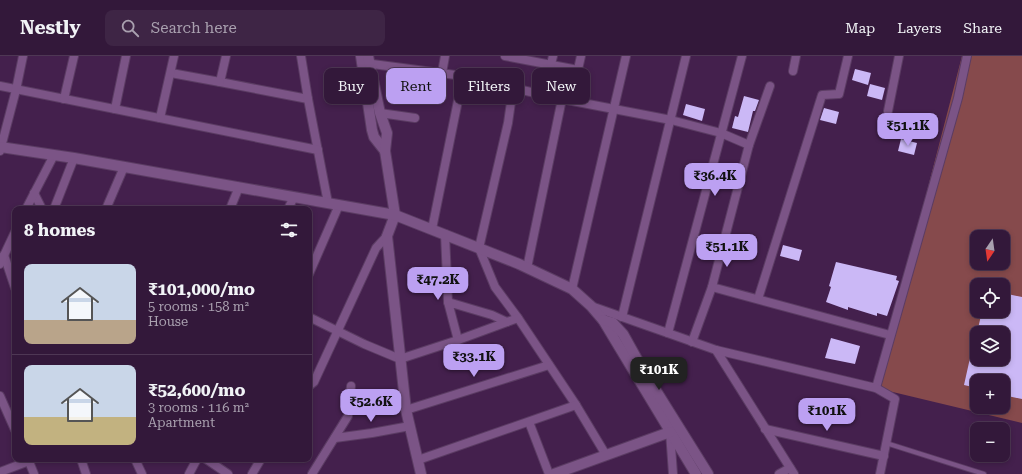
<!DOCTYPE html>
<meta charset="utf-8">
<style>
:root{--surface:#33183a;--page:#3e2545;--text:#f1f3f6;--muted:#a9a0af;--line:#4e3754;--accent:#bca0f2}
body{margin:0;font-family:"Roboto Serif",serif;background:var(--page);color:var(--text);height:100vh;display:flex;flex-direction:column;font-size:15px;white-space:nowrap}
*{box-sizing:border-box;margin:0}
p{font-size:13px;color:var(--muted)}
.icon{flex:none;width:22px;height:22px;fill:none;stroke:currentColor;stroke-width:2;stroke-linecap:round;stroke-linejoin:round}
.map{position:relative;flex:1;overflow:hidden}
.drawer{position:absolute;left:12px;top:150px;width:300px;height:256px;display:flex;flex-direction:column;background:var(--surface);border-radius:8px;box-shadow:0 2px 6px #0003,0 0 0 1px var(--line)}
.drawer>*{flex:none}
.top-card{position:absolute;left:324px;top:12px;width:380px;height:36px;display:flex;gap:8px}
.needle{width:26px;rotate:193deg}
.fabs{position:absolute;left:970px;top:174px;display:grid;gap:8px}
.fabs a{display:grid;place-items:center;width:40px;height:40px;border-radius:8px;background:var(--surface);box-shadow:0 2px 6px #0003,0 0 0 1px var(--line);font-size:20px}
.price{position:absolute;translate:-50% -34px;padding:0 9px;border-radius:8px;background:var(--accent);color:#111;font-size:13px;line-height:26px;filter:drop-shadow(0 1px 2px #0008)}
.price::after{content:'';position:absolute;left:50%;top:24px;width:12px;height:9px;margin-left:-6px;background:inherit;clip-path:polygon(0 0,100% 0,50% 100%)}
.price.on{background:#222;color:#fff}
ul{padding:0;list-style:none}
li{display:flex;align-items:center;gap:12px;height:100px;padding:0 12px}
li+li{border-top:1px solid var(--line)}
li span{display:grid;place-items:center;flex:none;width:112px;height:80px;border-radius:8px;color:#555}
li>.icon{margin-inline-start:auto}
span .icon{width:48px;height:48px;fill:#fffc;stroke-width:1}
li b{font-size:17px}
h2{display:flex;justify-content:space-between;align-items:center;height:48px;padding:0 12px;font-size:17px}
.pill{padding:0 14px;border-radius:8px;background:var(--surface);box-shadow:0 2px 6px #0003,0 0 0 1px var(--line);font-size:14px;line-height:36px}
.pill.on{background:var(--accent);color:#111}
header{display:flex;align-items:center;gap:24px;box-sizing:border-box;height:56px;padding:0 20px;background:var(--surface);border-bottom:1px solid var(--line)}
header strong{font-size:19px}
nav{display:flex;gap:22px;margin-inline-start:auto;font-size:14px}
.search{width:280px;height:36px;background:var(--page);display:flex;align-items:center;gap:10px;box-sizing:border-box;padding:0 14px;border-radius:8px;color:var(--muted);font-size:15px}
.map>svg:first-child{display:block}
</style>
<header>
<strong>Nestly</strong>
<div class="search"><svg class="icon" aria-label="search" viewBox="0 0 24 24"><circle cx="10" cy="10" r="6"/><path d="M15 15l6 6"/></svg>Search here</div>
<nav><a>Map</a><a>Layers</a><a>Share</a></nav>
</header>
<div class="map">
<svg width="1022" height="418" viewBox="0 0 1022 418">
<rect width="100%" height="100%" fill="#44204d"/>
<!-- forest -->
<path fill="#864a4c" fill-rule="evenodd" d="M962,0h60v367l-146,-35zM977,181h26v26h-26zM977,229h26v26h-26zM977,277h26v26h-26zM977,325h26v26h-26z"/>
<!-- building -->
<g fill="#cbb8f6">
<path d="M855,13l16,4 -3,12 -16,-5z"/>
<path d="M870,28l15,4 -3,12 -15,-4z"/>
<path d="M744,40l15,4 -4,11h-2l-5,21 -16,-4 3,-12 3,1z"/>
<path d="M686,48l19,5 -3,12 -19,-6z"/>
<path d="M824,52l15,4 -3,12 -16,-4z"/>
<path d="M901,83l16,4 -3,12 -16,-4z"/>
<path d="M783,189l19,5 -3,11 -19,-5z"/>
<path d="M836,206l61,14 -1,4 3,1 -12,35 -10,-3v3l-29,-9v3l-22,-8 5,-15 -2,-1z"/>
<path d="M1003,237l19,4v102l-19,-4v-14h-26v7l-13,-3 10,-45 3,1v18h26v-26h-26l5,-22h21z"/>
<path d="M831,282l29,8 -5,18 -30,-6z"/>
</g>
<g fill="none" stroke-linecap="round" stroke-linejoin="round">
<defs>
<path id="service" d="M886,387l98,31"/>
<g id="minor">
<path d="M226,0l-6,26 88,17"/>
<path d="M301,0l7,43 20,104"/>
<path d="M505,0l73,14"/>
<path d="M365,7l98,13 -31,153"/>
<path d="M551,8l2,-8"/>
<path d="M793,15l3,-15"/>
<path d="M171,17l49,9"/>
<path d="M442,17l3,-17"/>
<path d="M463,20l50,12"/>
<path d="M0,30l318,64"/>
<path d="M770,30l-21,59 -37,142 178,48"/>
<path d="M64,43l10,-43"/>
<path d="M562,43l-49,-11 -5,35 -29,125 16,39 23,31 58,87 30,50"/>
<path d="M571,44l10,-44"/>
<path d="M115,53l11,-53"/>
<path d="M888,55l11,-55"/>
<path d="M380,57l35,5"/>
<path d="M160,62l14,-62"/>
<path d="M0,95l16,-61 7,-34"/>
<path d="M34,137l8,16"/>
<path d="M26,153l28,-54"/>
<path d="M54,153l20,-51"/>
<path d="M106,153l18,-42"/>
<path d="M230,153l9,-22"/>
<path d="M288,153l6,-12"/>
<path d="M445,178l3,68"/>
<path d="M4,199l11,33"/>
<path d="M0,208l15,-32"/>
<path d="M527,212l35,-169 109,21 50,13 28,12"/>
<path d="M309,218l30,-69"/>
<path d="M572,233l54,-233"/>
<path d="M758,243l64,-204 17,-1 9,-38"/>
<path d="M591,250l125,44 78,124"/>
<path d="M309,261l55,27 36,15 58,-19 -10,-38 44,13 15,7 11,-4"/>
<path d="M622,261l64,-261"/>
<path d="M668,277l74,-277"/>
<path d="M458,284l49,-18"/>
<path d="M692,286l20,-55"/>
<path d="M716,294l160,38 82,-290 9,-42"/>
<path d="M309,330l5,-4 62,-134 11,-12"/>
<path d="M876,332l19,11 -15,75"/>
<path d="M0,340l15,34"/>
<path d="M406,354l143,-45"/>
<path d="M529,366l20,52"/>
<path d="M765,373l119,27"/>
<path d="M670,376l3,42"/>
<path d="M335,382l37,-5 38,-7"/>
<path d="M28,403l6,15"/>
<path d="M81,403l5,15"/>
<path d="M135,403l7,15"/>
<path d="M206,403l22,15"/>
<path d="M418,404l158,-55"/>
<path d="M0,416l29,-11"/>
<path d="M189,418l8,-15"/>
<path d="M252,418l9,-15"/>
<path d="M312,418l36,-58 3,-30"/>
<path d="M779,418l11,-6"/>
</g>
<g id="tertiary">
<path d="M361,0l11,74 2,7 11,14"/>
<path d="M368,0l12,57 7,20 -2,18 10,64 -8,21 2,18 17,156 15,64"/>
<path d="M0,91l74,11 321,57 124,49 53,25 19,17 12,14 12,20 81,134"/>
<path d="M603,264l10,3 10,11 20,36 65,104"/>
<path d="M554,418l116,-42"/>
</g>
</defs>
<!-- service casing -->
<use href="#service" stroke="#5b3c63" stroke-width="6"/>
<!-- minor casing -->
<use href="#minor" stroke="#5b3c63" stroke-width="10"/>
<!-- tertiary casing -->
<use href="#tertiary" stroke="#5b3c63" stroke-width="12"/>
<!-- service -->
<use href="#service" stroke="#7b5486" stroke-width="4"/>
<!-- minor -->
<use href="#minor" stroke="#7b5486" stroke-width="8"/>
<!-- tertiary -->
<use href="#tertiary" stroke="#7b5486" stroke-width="10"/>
</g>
</svg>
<div class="fabs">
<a><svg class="needle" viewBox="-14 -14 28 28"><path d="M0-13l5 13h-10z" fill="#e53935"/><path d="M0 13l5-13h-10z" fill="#a9a0af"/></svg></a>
<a><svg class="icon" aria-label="locate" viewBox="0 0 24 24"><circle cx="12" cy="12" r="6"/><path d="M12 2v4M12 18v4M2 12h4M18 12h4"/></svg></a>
<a><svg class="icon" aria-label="layers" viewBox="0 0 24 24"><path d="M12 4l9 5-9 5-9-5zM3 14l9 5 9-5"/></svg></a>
<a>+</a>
<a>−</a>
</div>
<b class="price" style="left:908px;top:91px">₹51.1K</b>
<b class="price" style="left:715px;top:141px">₹36.4K</b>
<b class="price" style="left:727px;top:212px">₹51.1K</b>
<b class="price" style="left:438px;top:245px">₹47.2K</b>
<b class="price" style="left:474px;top:322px">₹33.1K</b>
<b class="price on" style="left:659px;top:335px">₹101K</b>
<b class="price" style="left:371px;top:367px">₹52.6K</b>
<b class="price" style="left:827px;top:376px">₹101K</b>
<div class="top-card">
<a class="pill">Buy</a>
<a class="pill on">Rent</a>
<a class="pill">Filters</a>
<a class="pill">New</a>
</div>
<section class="drawer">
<h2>8 homes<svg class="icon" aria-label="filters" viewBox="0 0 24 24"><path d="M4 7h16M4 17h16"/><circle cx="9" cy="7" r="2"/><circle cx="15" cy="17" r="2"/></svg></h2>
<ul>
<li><span style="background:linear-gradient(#c9d6e8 70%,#b9a48a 0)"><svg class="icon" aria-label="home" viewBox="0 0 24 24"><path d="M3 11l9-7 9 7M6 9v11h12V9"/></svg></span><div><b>₹101,000/mo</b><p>5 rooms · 158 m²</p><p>House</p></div></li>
<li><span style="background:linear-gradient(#c9d6e8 65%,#c2b280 0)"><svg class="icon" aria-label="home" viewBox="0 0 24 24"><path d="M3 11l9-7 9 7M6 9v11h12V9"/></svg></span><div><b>₹52,600/mo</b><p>3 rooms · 116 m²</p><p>Apartment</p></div></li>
</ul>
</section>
</div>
